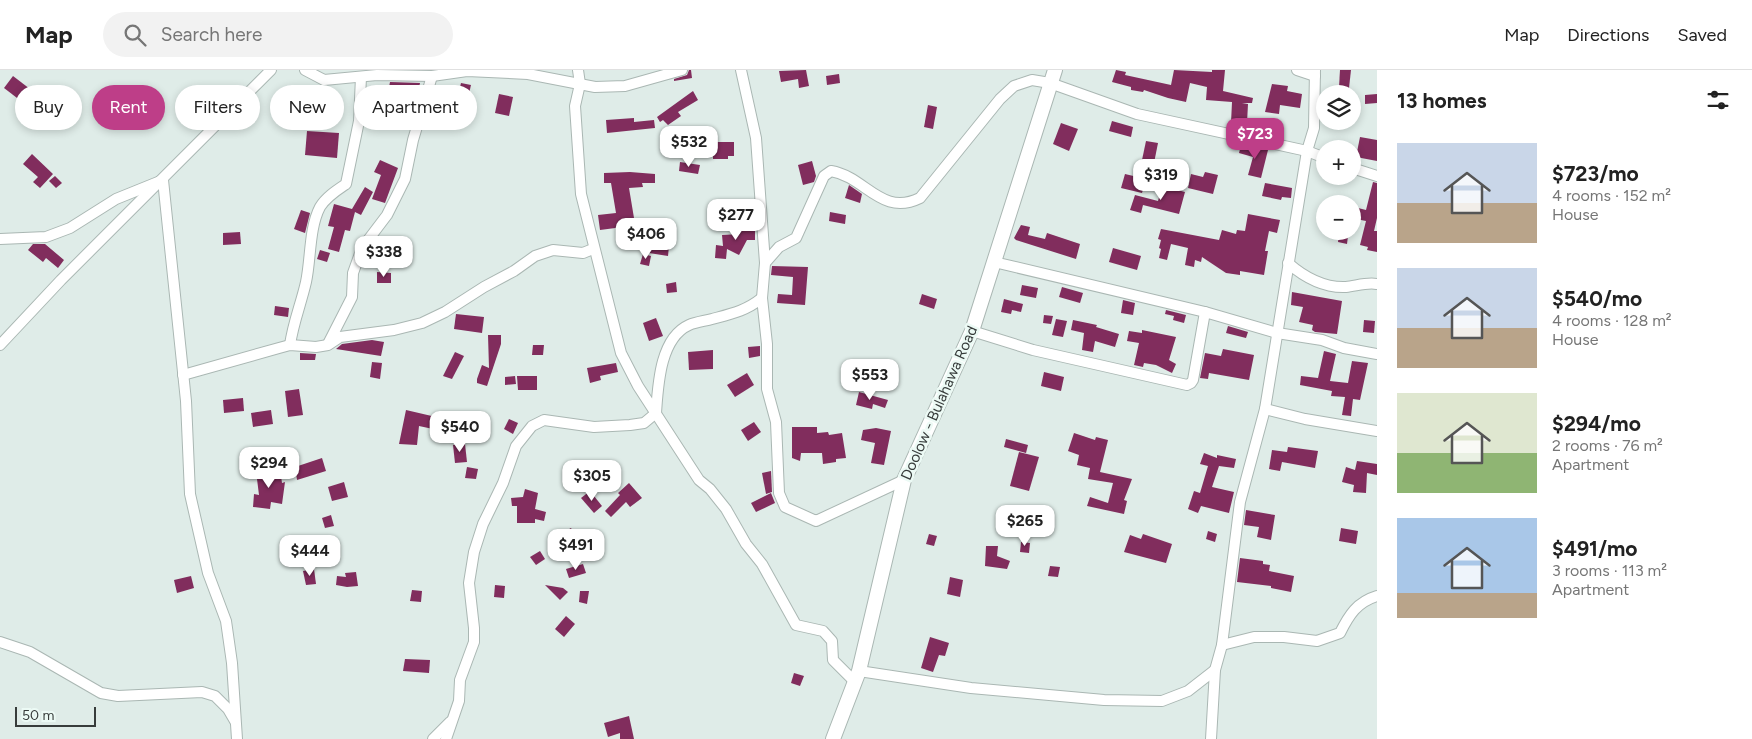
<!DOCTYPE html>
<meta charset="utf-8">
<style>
:root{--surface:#fff;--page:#f2f2f2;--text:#222;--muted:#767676;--line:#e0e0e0;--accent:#be3e88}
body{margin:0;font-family:Figtree,sans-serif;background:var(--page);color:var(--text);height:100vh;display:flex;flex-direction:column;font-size:19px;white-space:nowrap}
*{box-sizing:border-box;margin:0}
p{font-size:16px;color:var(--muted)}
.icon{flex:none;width:28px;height:28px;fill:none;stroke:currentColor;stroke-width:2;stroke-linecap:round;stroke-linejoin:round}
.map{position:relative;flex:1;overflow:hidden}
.side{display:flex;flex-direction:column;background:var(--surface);width:375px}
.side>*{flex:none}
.banner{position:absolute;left:15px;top:15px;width:475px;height:45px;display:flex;gap:10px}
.buttons{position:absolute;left:1316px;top:15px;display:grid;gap:10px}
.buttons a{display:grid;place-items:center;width:45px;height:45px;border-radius:50%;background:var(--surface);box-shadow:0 2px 8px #0003;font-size:25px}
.scale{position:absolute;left:15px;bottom:12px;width:81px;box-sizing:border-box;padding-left:5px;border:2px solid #373c3b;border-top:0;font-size:14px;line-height:18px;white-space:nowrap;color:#373c3b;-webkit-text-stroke:4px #ecfaf5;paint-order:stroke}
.price{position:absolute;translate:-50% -42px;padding:0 11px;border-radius:10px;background:#fff;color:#222;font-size:16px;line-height:32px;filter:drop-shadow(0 1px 2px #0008)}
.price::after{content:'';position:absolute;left:50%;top:30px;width:15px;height:11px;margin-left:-8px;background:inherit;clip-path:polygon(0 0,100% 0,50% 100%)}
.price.selected{background:var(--accent);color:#fff}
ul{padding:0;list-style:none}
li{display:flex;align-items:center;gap:15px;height:125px;padding:0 20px}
li span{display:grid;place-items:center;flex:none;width:140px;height:100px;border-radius:0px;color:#555}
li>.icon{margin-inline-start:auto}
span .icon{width:60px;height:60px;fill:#fffc;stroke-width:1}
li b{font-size:21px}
h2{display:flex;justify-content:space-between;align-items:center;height:60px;padding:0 20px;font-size:21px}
.tag{padding:0 18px;border-radius:22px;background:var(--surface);box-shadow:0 2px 8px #0003;font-size:18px;line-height:45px}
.tag.selected{background:var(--accent);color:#fff}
header{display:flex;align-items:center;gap:30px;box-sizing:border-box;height:70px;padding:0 25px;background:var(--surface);border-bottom:1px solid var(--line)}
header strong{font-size:24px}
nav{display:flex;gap:28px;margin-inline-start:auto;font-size:18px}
.search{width:350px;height:45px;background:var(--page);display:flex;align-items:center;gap:12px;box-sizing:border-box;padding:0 18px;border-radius:28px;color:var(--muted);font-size:19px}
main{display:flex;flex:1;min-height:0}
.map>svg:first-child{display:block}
</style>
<header>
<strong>Map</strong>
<div class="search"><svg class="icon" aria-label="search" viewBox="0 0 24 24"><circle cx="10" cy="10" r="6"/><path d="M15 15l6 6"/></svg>Search here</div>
<nav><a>Map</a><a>Directions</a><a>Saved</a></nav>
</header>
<main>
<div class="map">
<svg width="1377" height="669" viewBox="0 0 1377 669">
<rect width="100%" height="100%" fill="#dfece8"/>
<!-- building -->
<g fill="#812d5d">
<path d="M689,0h2l1,8 -18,3v-2l13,-4z"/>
<path d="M806,0l3,16 -10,2 -1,-9 -17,3 -2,-11z"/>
<path d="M1116,0l10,2 -1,3 46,10 3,-15 38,2v-2h13l-2,21 30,7 -1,5h-10l6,1 -1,19h-16l1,-21 -26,-2 1,-13 -17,-4 -4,19 -18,-4 -24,-8 -1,2 -12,-2v-3l-19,-5z"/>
<path d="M1340,0h11l-2,18 -10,-1z"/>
<path d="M839,4l1,9 -13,2 -1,-9z"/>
<path d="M13,6l17,13 -9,12 -17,-13z"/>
<path d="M390,12l30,1 -7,32 -13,-3 1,-7 -15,-3z"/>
<path d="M461,13l10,2 -5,21 -10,-2z"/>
<path d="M1272,14l16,2 -1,5 15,3 -2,14 -20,-3 -1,9 -14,-2z"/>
<path d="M693,21l5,9 -20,12 3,4 -13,9 -5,-5 -3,2 -3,-5z"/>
<path d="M499,24l14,3 -4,19 -14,-3z"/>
<path d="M1377,24v9l-12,1v-9z"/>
<path d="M436,31l12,4 -6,15 -11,-4z"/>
<path d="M928,35l9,2 -4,22 -9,-2z"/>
<path d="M634,48v4l20,-2 1,8 -48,5 -1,-13z"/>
<path d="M1112,51l21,6 -2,10 -22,-6z"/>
<path d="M1061,53l17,6 -9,22 -16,-7z"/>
<path d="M307,61l32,2 -2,25 -32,-3z"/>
<path d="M1360,67l17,3v21l-21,-4z"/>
<path d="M1146,71l12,2 -4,20 -12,-3z"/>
<path d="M713,72h21v14h-6v3h-15z"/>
<path d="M1241,75l27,5 -7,28 -13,-3 5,-18 -14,-4z"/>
<path d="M32,84l21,20 -13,14 -7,-6 5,-5 -15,-13z"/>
<path d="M380,90l18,8 -13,35 -13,-4 9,-24 -7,-3z"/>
<path d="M812,91l4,15 -2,6 -11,3 -5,-20z"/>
<path d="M680,92l20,3 -2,9 -19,-3z"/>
<path d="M630,102l25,2v9h-13l1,4 -14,1 8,48 -13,1 -1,-10 -23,3 -2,-15 18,-2 -5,-30h-7v-10z"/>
<path d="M1205,102l13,3 -5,19 -25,-6 3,-14 12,3z"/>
<path d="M1125,104l21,5 -4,14 -21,-5z"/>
<path d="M55,106l7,7 -6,5 -7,-7z"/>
<path d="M1373,112l4,1v35l-3,13h3v21l-10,-2 1,-3 -8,-2 6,-24 -10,-2 2,-11 8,2z"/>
<path d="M1265,113l27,5 -1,10 -9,-1 -1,3 -19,-4z"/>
<path d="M849,115l13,9 -2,9 -15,-5z"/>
<path d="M1162,116l23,6 -6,22 -36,-9 -2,8 -11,-3 5,-15 23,6z"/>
<path d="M365,117l8,5 -12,23 -6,-3 -5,19 -5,-1 -6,22 -11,-3 6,-22 -6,-1 6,-22 18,5z"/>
<path d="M301,140l9,3 -5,20 -11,-4z"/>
<path d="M830,142l16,3 -1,9 -16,-3z"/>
<path d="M1248,144l32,6 -3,13 -8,-2 -4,20h3l-4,24 -24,-4v4l-14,-2 -24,-16 -1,5 -6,-2 -1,7 -9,-2 3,-17 -17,-4 -4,16 -8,-2 2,-9 -2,-1 2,-8 -3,-1 3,-10 58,11 3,-10 14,4 1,-4 8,1z"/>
<path d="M741,153l14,1v16h-8l-8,15 -12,-6 -1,10 -11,-1 1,-13 7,1 -1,-11 18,-1z"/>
<path d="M1021,155l9,2 -2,8 17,4 2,-6 33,11 -4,15 -60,-19 -2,-2z"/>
<path d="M240,162l1,12 -18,1v-12z"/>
<path d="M1339,164l9,2 -1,8 -9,-2z"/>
<path d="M33,174h12l19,16 -6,8 -12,-10 -3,4 -15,-12z"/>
<path d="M651,174l18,2 -1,10 -19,-3z"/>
<path d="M1113,178l28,8 -4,14 -28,-8z"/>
<path d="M320,180l10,3 -3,9 -10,-3z"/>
<path d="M643,184l8,2 -2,10 -9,-2z"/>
<path d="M772,196l36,1 -3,38 -28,-2 1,-9 14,1 1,-18 -22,-2z"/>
<path d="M377,202l14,1v10h-14z"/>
<path d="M676,212l1,10 -10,1 -1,-9z"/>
<path d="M1022,215l16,3 -2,10 -16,-3z"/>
<path d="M1062,217l21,6 -3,10 -21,-6z"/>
<path d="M1292,222l50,9 -5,33 -22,-2 -3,-2 1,-5 -14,-3 4,-15 -12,-2z"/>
<path d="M922,224l15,5 -3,10 -15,-5z"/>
<path d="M1004,229l19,5 -2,8 -9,-2 -1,4 -10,-2z"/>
<path d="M1123,230l12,3 -2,12 -12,-2z"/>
<path d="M275,236l14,2 -1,9 -14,-2z"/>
<path d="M1166,240l20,5 -2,8 -11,-3 1,-4 -9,-2z"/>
<path d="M456,244l28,3 -2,16 -28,-4z"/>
<path d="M1044,245l9,1 -2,8 -8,-1z"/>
<path d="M656,248l7,18 -14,5 -6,-18z"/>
<path d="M1056,249l11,2 -4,16 -11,-2z"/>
<path d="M1073,250l24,5 -1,2 23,7 -4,13 -20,-6 -2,11 -11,-2 2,-17 -13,-3z"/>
<path d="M1364,250l11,1 -1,12 -11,-1z"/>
<path d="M1228,256l20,6 -2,6 -20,-5z"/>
<path d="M1142,260l34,7 -7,23 7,4 -4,9 -16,-8 -12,-2 -1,4 -9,-2 5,-22 -12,-2 2,-10 13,2z"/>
<path d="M488,265h13v9l-14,42 -10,-3v-4l5,-14 7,3z"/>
<path d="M372,270l12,2 -3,14 -45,-7 6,-5z"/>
<path d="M533,275h11l-1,10h-11z"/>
<path d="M760,276v10l-11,2 -1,-11z"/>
<path d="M1223,279l31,6 -5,25 -40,-7 -1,6 -8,-1 5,-25 16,3z"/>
<path d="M713,280v19l-24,1 -1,-18z"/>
<path d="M1324,281l12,3 -6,27 18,2 4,-22 16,2 -8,37 -7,-1 -2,17 -9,-1 3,-18 -14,-1 1,-5 -32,-6 1,-9 17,2z"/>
<path d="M455,282l9,4 -12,23 -9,-3z"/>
<path d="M300,283l16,1 -1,6h-15z"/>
<path d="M372,292l10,1 -2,16 -10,-2z"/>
<path d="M616,293l2,9 -18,4 1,4 -11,3 -3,-15z"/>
<path d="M1044,302l20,5 -3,14 -20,-5z"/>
<path d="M747,303l7,12 -19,12 -8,-12z"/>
<path d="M515,306l1,8 -11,1v-8z"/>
<path d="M517,306h20v14h-19z"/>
<path d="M299,319l4,26 -15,2 -3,-26z"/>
<path d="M859,322l29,8 -3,8 -12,-4 -1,5 -16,-4z"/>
<path d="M243,328l1,13 -20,2 -1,-13z"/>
<path d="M271,340l2,14 -20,3 -2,-14z"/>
<path d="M406,340l30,7 -3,12 -14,-3 -2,19 -18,-1z"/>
<path d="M509,349l9,4 -5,11 -9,-5z"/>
<path d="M754,352l7,10 -13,9 -7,-11z"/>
<path d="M792,357h25v6l11,-1 1,3 13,-2 4,25 -10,1v3l-13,2 -1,-11h-21l-1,8 -8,-3z"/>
<path d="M876,358l15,3 -7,34 -13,-2 4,-20 -14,-3 2,-10z"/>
<path d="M1074,363l21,7 1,-3 12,3 -8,32 32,7 -8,21 3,1 -3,13 -37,-8 3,-9 18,6 5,-20 -25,-4 2,-11 -13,-3 2,-10 -11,-4z"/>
<path d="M1006,369l22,6 -2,8 -22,-6z"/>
<path d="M465,374l2,18 -12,1 -2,-18z"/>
<path d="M1288,377l30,4 -3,17 -33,-6 -2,9 -11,-2 3,-19 15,2z"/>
<path d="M1019,382l20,5 -10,34 -19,-5z"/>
<path d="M1204,383l13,5v-3l19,4 -2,9 -15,-2 -7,21 22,5 -5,21 -28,-7 -3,7 -10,-4 6,-18 6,2 8,-27 -8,-2z"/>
<path d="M322,388l4,13 -29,9 -2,-13z"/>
<path d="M1357,391l20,3v11l-10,-2 -1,20 -13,-1 1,-7 -12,-3 4,-15 9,3z"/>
<path d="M467,397l11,2 -2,10 -11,-1z"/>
<path d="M280,399l2,14 3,-1 -3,22 -11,-2 -1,7 -17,-2 1,-13 5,1 -3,-24z"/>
<path d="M771,401l1,21 -6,2 -4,-21z"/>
<path d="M583,404l2,10 -12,3 -2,-11z"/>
<path d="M344,412l4,15 -16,4 -4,-14z"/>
<path d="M629,413l13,15 -12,9 -4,-5 -15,15 -6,-6 15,-16 -2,-2z"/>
<path d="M525,419l13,4 -3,16 11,3 -2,9 -9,-2v4h-18v-17h-5l-1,-8 12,-1z"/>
<path d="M590,421l12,15 -8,7 -13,-15z"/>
<path d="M771,423l4,10 -19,9 -5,-9z"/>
<path d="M1246,440l29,5 -4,25 -14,-3 2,-10 -15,-2z"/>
<path d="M331,445l3,11 -9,2 -3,-10z"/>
<path d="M571,458l4,8 -8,5 -5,-8z"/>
<path d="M1341,458l17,3 -2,13 -17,-3z"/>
<path d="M1208,461l9,3 -2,8 -9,-3z"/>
<path d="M929,464l8,2 -3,10 -8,-2z"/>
<path d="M1143,464l29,10 -6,19 -42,-11 6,-17 11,4z"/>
<path d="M1021,472l9,1 -1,10 -9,-1z"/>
<path d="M986,476h12l-1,10 13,5 -3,8 -22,-3z"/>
<path d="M540,481l5,8 -9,6 -6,-8z"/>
<path d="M1240,488l23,3v3l7,1 -1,6 25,5 -3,16 -20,-4v-2l-34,-4z"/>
<path d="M583,494l3,9 -17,5 -3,-9z"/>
<path d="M1050,496l10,1 -2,10 -10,-1z"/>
<path d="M314,499l2,15 -10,1 -3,-14z"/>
<path d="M356,502l2,14 -11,1 -11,-2 1,-9 9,1 -1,-4z"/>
<path d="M191,506l3,12 -17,5 -3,-13z"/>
<path d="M950,507l13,3 -3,17 -13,-3z"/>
<path d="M495,515l10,1 -1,12 -10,-1z"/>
<path d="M545,515l18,3 5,4 -8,8z"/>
<path d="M412,520l10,1 -1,11 -11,-1z"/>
<path d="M580,521h9l-2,13 -8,-2z"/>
<path d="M566,546l9,8 -11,13 -9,-8z"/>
<path d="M930,567l19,6 -4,13 -6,-1 -6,17 -12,-4z"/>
<path d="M405,589l25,1 -1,13 -26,-2z"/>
<path d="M794,603l10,3 -4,10 -9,-3z"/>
<path d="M629,646l5,23h-14v-6l-12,4 -4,-14z"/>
</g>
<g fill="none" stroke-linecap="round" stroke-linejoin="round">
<defs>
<g id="street">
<path d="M305,0l19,10 53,-5 55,1 35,-5 61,3 67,13 30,-1 57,-16"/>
<path d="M578,0l2,14 -5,22 6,88 40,159 17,33 61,94 11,9 16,20 20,35 16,20 34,61 27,6 9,10 1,19 21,21"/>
<path d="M741,0l15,68 9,125 -3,35 5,46v45l9,33 3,71 6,14 31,14 88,-41"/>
<path d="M1297,0l18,6"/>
<path d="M1352,98l25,8"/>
<path d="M0,169l46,-2 24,-9 46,-29 47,-19 23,221 4,93 18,79 18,48 6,42 5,76"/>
<path d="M994,192l211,50"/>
<path d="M765,193l14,-16 17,-9 28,-62 7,-5c35,6 50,46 89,27l80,-99 14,-13 18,-6 18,3 87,31 170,37 18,7"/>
<path d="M1288,193c16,14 36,25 58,24 10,-1 21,-5 31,-3"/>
<path d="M972,261l61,19 154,35 4,-2 2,-3 12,-68 72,21 45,7 22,8 33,6"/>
<path d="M328,274l24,-47 1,-24 9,-25 25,-33 18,-36 8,-39 19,-64"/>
<path d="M0,275l61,-65 210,-210"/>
<path d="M290,275c3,-22 11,-41 16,-63 5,-23 3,-54 14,-75 6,-10 17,-17 26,-23l13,-63 2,-44"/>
<path d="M183,305l96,-27 11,-3 26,2 12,-2 12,-8 54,-7 28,-7 23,-11 39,-25 30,-16 21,-15 18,-6 30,3 10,-4"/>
<path d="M1265,339l40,10 72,12"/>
<path d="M0,572l30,10 71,41 17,3 84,-4 13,4 13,13 7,12"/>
<path d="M1222,575l32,-8h30l33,4 23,-8c9,-18 17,-31 37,-37"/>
<path d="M859,601l112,17 133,12 58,1 26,-10 27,-21"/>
<path d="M433,669l17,-17"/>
<path d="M446,669l13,-38 1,-21 14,-38v-14l-5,-45 5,-31 9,-28 20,-41 13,-37 16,-20 12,-6 50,7 36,-2 14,-2 12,-10c2,-28 4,-75 33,-88 7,-3 16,-4 23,-6 19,-5 34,-8 50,-21"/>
<path d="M1211,669l4,-69 7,-25 18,-143 25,-93 42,-258 7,-23 1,-58"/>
</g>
<path id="secondary" d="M833,669l26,-68 45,-191 68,-149 83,-261"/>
</defs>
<!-- street casing -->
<use href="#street" stroke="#aab7b3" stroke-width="12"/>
<!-- secondary casing -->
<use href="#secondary" stroke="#aab7b3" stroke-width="16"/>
<!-- street -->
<use href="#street" stroke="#fff" stroke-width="10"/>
<!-- secondary -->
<use href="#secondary" stroke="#fff" stroke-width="14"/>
</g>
<g text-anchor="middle" stroke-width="5" stroke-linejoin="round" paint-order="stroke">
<!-- street labels -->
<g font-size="15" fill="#373c3b" stroke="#ecfaf5">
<text transform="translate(939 333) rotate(-66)" y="5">Doolow - Bulahawa Road</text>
</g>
</g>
</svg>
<div class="buttons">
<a><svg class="icon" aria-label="layers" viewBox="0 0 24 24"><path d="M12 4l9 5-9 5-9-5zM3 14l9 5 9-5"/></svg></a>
<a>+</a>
<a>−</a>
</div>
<div class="scale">50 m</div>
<b class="price selected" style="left:1255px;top:90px">$723</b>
<b class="price" style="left:689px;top:98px">$532</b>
<b class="price" style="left:1161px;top:131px">$319</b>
<b class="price" style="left:736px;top:171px">$277</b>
<b class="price" style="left:646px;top:190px">$406</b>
<b class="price" style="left:384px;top:208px">$338</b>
<b class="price" style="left:870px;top:331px">$553</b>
<b class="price" style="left:460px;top:383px">$540</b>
<b class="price" style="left:269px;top:419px">$294</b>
<b class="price" style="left:592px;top:432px">$305</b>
<b class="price" style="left:1025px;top:477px">$265</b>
<b class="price" style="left:576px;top:501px">$491</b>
<b class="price" style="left:310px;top:507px">$444</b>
<div class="banner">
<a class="tag">Buy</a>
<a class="tag selected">Rent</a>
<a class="tag">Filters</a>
<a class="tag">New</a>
<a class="tag">Apartment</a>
</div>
</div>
<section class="side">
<h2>13 homes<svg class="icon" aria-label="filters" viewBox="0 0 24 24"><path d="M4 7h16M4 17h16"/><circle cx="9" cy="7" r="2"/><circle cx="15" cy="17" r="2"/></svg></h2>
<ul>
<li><span style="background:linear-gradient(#c9d6e8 60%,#b9a48a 0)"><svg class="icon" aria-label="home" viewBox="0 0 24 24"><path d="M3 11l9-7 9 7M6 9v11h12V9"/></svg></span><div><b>$723/mo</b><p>4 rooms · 152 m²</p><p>House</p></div></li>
<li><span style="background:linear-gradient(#c9d6e8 60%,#b9a48a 0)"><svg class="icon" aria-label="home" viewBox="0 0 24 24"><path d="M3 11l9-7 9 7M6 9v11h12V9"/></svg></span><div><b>$540/mo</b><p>4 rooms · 128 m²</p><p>House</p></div></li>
<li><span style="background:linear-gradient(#dfe7d0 60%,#8fb573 0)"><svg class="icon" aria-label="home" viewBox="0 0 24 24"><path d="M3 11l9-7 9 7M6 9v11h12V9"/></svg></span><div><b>$294/mo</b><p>2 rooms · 76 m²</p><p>Apartment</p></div></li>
<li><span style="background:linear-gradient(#a9c7e8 75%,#b9a48a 0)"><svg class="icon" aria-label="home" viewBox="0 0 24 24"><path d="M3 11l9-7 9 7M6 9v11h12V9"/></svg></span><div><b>$491/mo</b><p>3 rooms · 113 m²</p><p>Apartment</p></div></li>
</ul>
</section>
</main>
